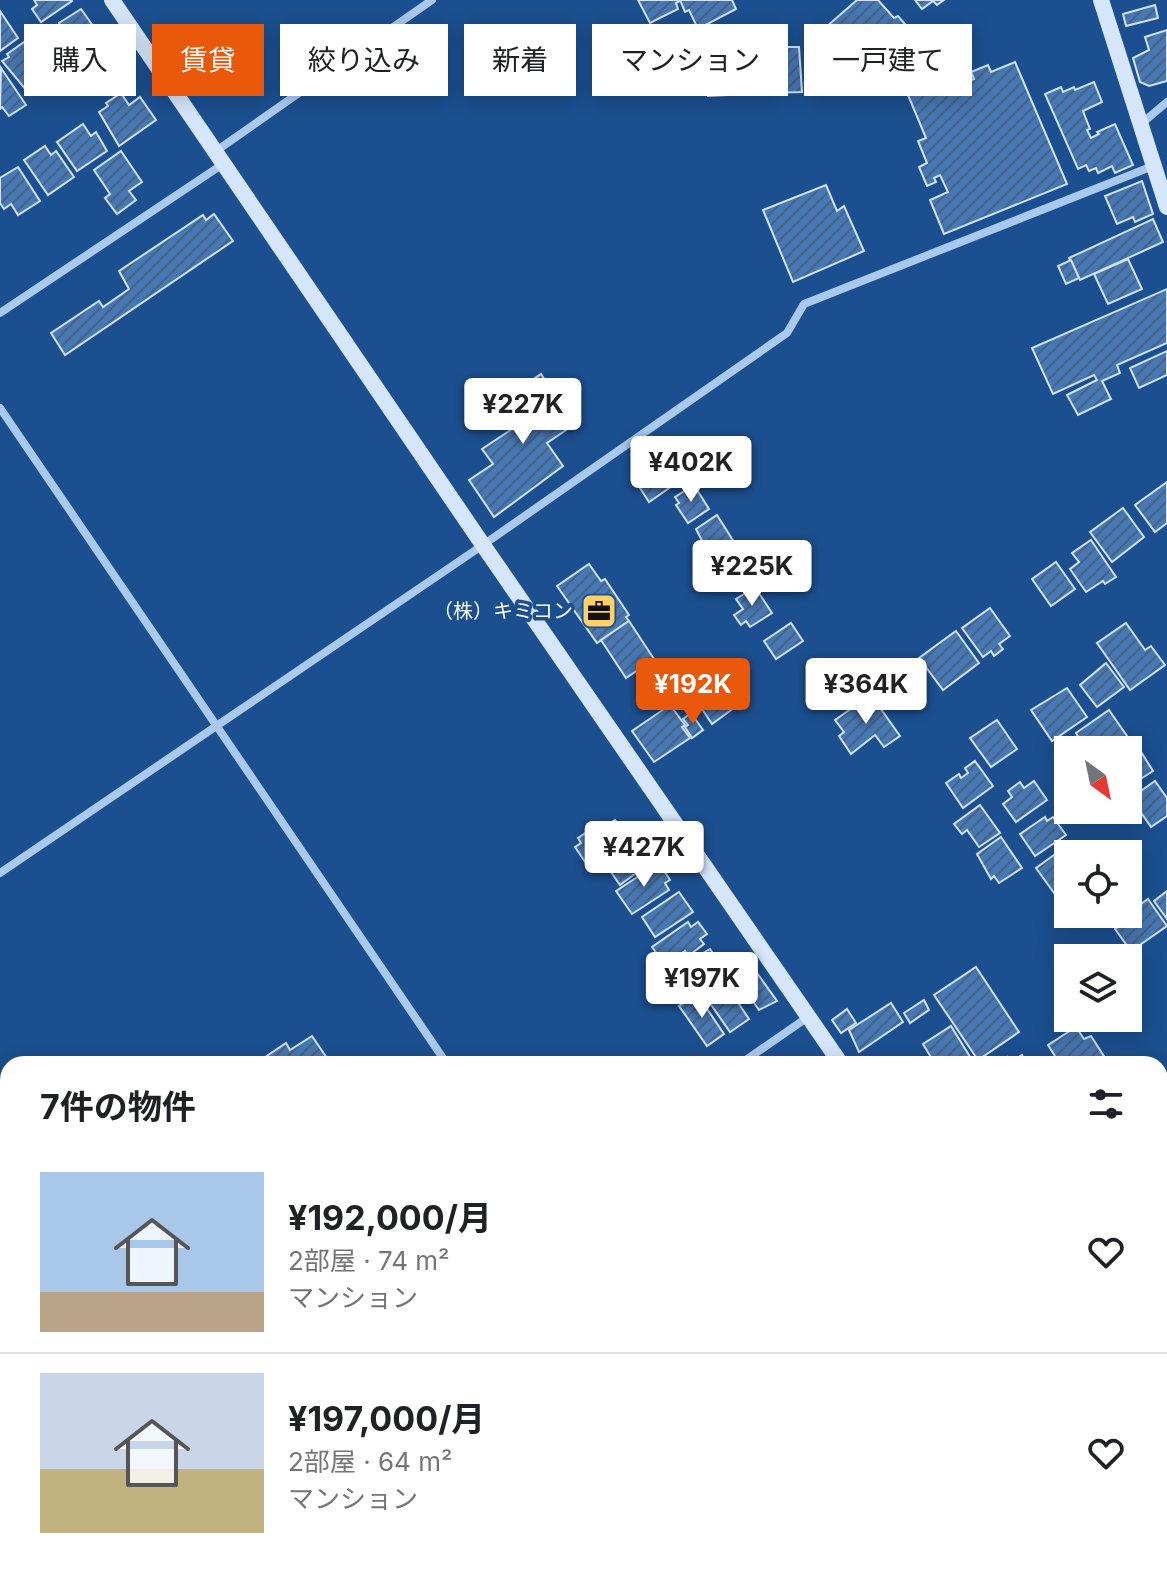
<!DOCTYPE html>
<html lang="ja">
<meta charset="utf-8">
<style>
:root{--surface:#fff;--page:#f2f2f2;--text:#202124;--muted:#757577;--line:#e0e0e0;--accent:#ea580c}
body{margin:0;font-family:Inter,"Noto Sans JP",sans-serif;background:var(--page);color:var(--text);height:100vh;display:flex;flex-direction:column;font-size:30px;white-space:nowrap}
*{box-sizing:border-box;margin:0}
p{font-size:26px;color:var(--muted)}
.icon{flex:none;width:44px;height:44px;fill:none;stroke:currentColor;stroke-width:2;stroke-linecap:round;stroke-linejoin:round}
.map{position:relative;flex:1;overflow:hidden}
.side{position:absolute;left:0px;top:1056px;width:1168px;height:514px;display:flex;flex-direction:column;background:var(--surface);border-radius:24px 24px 0 0;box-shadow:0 4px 20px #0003}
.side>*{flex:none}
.banner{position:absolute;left:24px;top:24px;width:1120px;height:72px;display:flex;gap:16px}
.needle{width:52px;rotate:147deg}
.fabs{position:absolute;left:1054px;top:736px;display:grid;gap:16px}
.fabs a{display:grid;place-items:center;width:88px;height:88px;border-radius:0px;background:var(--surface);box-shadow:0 4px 20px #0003;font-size:40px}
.price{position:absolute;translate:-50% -68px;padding:0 18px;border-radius:8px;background:#fff;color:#222;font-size:26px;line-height:52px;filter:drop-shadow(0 2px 4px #0008)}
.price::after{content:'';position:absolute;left:50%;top:48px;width:24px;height:18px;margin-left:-12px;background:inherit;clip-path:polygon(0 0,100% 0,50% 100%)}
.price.on{background:var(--accent);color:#fff}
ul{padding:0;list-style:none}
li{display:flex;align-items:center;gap:24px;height:200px;padding:0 40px}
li+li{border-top:2px solid var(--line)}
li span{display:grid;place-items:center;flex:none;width:224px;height:160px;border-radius:0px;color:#555}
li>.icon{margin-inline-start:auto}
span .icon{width:96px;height:96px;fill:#fffc;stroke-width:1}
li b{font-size:34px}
h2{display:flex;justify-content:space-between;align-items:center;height:96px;padding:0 40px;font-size:34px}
.pill{padding:0 28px;border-radius:0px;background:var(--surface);box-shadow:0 4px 20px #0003;font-size:28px;line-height:72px}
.pill.on{background:var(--accent);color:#fff}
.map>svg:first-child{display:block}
</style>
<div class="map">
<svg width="1167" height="1569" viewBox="0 0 1167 1569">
<defs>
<pattern id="building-hatch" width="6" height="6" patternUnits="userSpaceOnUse" patternTransform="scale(2)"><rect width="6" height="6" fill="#4478b7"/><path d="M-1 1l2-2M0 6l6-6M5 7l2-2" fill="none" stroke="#486282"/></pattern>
</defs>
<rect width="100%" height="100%" fill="#1b4f8f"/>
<!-- building -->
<g fill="url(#building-hatch)" stroke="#cfe3fa" stroke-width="2">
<path d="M34,0h37l1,1 -31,21 -9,-13 5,-4z"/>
<path d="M638,0h42v1l-4,2 2,6 -28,14z"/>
<path d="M680,0h52l4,9 -38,20 -9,-19 -4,2z"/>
<path d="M857,0h21l16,18 4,-2 12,14 -13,12 -8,-8 -12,9 3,5 -23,20 2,3 -6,5 -24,-30 8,-7 -11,-12z"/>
<path d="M915,0h29l-7,5 -4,-4 -11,8z"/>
<path d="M1155,5l3,13 -32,8 -3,-12z"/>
<path d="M81,9l22,31 -20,13 7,11 -22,14 -24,-36 19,-13 -4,-6z"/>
<path d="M0,11l18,27 -18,13z"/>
<path d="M1167,30v51l-18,5 -9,-4 -7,-24 16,-8 -4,-13z"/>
<path d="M750,33h16l2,60 -60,3 -2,-56 44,-3z"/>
<path d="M34,40l20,31 -28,19 -24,-29 7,-4 -2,-3 17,-12 3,3z"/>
<path d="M766,47h33l3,45 -34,1z"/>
<path d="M832,50l21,26 -21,18 -21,-26z"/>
<path d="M1015,62l52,122 -123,50 -14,-34 18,-8 -8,-17 -6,3 2,4 -9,4 -8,-19 8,-4 -9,-22 8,-3 -18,-43 15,-6 -3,-8 10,-4 8,17 36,-15 -3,-7 17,-7 3,7z"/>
<path d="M1,68l25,37 -17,11 -7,-9 -2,2z"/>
<path d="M1094,82l8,20 -19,9 7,18 -3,1 4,8 8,-4 -2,-2 18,-8 18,41 -18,8 -3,-7 -14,7 -2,-5 -7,3 -3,-6 -8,4 -33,-75 16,-7 2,5 11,-5 1,3z"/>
<path d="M121,93l8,12 11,-8 16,23 -37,26 -20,-34 9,-6 -2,-3z"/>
<path d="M83,124l8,12 5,-4 11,19 -30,20 -20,-29z"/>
<path d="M45,146l6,9 5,-4 18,26 -26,18 -24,-35z"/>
<path d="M121,151l21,31 -13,9 7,9 -19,14 -12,-16 5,-4 -16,-24z"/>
<path d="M18,167l22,34 -22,14 -7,-11 -7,5 -4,-6v-25z"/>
<path d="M1142,181l11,33 -18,8 -2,-5 -16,7 -12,-28z"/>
<path d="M826,185l11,26 7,-5 20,45 -71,31 -30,-72z"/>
<path d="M214,214l19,27 -168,114 -14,-22 48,-32 4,6 26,-18 -10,-18 84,-56 3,5z"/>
<path d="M1153,219l10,23 -83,38 -11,-22z"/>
<path d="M1128,259l14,30 -34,15 -14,-30z"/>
<path d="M1071,260l8,18 -13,6 -8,-18z"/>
<path d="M1167,289v54l-50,22 3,8 -18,8 9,18 -33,16 -11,-20 30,-15 -3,-5 -41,19 -21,-46z"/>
<path d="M1167,351v24l-28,13 -9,-20z"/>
<path d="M541,374l34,50 -28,19 16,23 -69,51 -25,-37 24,-16 -11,-15 33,-22 -16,-24z"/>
<path d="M671,450l17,25 -39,27 -11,-17 5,-4 -3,-5 22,-16 -2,-2z"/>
<path d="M1167,482v41l-12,9 -20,-27z"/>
<path d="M694,485l15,24 -21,14 -12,-18 3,-2 -4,-6z"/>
<path d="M1123,508l21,29 -32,25 -22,-30z"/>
<path d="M717,515l17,27 -23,16 -15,-29z"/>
<path d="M1091,540l25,37 -11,7 -2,-3 -17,11 -16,-23 9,-7 -7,-9z"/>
<path d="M740,550l15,22 -14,9 -3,-5 -4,2 -4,-5 -9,6 -8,-11z"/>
<path d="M1056,562l19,27 -24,17 -19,-27z"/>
<path d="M589,564l12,17 4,-2 24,36 -3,2 3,4 -32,22 -40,-57z"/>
<path d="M755,587l17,26 -22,14 -4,-6 -5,4 -7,-10 9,-6 -7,-10z"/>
<path d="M990,608l20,28 -11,8 4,5 -9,7 -3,-5 -8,6 -21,-29z"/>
<path d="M629,621l25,38 -28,19 -25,-38z"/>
<path d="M791,623l12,18 -27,18 -12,-18z"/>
<path d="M1126,623l19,27 6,-4 14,19 -35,25 -33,-47z"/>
<path d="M956,631l23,32 -36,27 -24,-32z"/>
<path d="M1106,663l18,24 -27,20 -17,-22z"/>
<path d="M729,682l7,10 -5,3 7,10 -26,19 -14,-21z"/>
<path d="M1067,688l20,29 -35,24 -21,-31z"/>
<path d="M871,695l29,41 -16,11 -9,-12 -24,19 -12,-18 5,-4 -9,-12z"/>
<path d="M670,705l15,20 -3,2 8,11 -36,24 -22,-31z"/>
<path d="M1109,710l18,26 -10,7 2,4 -3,3h-30l-10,-17z"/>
<path d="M691,713l12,17 -11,8 -7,-11 3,-2 -5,-6z"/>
<path d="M997,720l20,29 -26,18 -21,-29z"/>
<path d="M1138,747l15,24 -25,16v-34z"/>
<path d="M975,761l18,25 -30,22 -17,-25 13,-9 2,4 7,-5 -3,-5z"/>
<path d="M1034,781l13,19 -31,22 -13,-18 9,-7 -4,-6 12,-9 4,6z"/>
<path d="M1155,781l12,17v18l-16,11 -20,-29z"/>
<path d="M980,805l20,28 -21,14 -12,-17 -5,4 -8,-10z"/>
<path d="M1045,817l2,4 6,-4 13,18 -31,21 -15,-22z"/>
<path d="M615,820l9,13 -6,4 4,6 -34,23 -13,-19 6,-4 -3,-5 22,-15 3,4z"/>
<path d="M1001,837l21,31 -23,15 -5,-7 -3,3 -14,-25z"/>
<path d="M643,839l13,19 -36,27 -16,-23 25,-18 3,3z"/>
<path d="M1068,845l6,9h-6v35l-11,8 -21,-29z"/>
<path d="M659,863l11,17 -5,3 4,7 -37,24 -16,-23z"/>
<path d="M1167,891v28l-13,-18z"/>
<path d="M679,892l14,20 -38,25 -13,-20z"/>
<path d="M1148,899l19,27 -36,25 -16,-22 22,-16 -3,-4z"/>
<path d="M688,922l3,5 7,-5 9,12 -7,5 4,5 -16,12 -3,-5 -17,12 -4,-6 -3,2 -9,-12z"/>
<path d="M710,949l13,18 -34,24 -15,-21z"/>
<path d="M752,966l25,35 -18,9 -23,-32z"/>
<path d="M976,967l43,65 -41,28 -44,-65z"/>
<path d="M725,983l24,36 -19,13 -25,-36z"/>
<path d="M697,994l27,40 -17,12 -28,-40z"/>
<path d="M924,1000l5,10 -19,13 -6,-10z"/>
<path d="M891,1003l12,19 -44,30 -10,-22z"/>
<path d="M847,1009l9,14 -15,10 -9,-13z"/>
<path d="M951,1026l21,34 -7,4h-30l-12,-20z"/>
<path d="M1076,1027l8,12 7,-3 18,28h-49l-12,-19z"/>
<path d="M312,1036l19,28h-76l31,-21 4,7z"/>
<path d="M1022,1055l5,9h-30l10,-7 3,6z"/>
<path d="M0,1498l5,7 3,-1v39l-8,5z"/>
<path d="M1164,1515l3,3v48l-2,-2 -4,5h-21l-8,-7h28v-42z"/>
<path d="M108,1562h23l-10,7h-8z"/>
<path d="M629,1562h89l2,4 -4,3h-83z"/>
<path d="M765,1562h28l-2,3 4,3 -20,1z"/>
</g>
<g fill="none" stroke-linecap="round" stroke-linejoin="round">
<!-- street -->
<g stroke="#a9c9ee" stroke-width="8">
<path d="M1141,124l26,-22"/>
<path d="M216,151l216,-151"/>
<path d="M0,313l223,-149"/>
<path d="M0,408l447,656"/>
<path d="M0,873l483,-328 304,-212 17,-29 349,-138"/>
<path d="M740,1064l68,-47"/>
<path d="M0,1465l8,11"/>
<path d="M1160,1477l7,-9"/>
<path d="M66,1562l5,7"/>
<path d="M941,1562l9,7"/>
<path d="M1071,1569l7,-7"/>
</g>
<!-- secondary -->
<g stroke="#d6e6fa" stroke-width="16">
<path d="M112,0l371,545 358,519"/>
<path d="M1101,0l66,207"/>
</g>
<!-- highway -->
<g stroke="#fff" stroke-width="24">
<path d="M1160,1147l7,-4"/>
<path d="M474,1569l11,-7"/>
</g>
</g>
<!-- icons -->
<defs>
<symbol id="office-square" viewBox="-11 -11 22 22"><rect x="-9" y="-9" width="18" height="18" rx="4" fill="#ffd166" stroke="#1b4f8f"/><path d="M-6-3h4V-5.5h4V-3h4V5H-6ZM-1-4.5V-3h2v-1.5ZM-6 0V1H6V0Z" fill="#111"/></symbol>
</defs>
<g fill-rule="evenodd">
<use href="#office-square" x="579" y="591" width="40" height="40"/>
</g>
<g text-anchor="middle" stroke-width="7" stroke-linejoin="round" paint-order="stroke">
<!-- poi labels -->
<g font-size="20" fill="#fff" stroke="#1b4f8f" text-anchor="end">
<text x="573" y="618">（株）キミコン</text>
</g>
</g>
</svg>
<div class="fabs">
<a><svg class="needle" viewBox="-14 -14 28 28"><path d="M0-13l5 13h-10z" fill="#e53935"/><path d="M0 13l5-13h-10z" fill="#757577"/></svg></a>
<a><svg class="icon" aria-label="locate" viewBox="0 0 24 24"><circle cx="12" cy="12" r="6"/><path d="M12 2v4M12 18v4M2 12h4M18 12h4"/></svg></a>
<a><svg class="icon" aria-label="layers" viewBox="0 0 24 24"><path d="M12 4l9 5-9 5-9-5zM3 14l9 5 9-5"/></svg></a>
</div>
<b class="price" style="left:523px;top:446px">¥227K</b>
<b class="price" style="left:691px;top:504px">¥402K</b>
<b class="price" style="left:752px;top:608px">¥225K</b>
<b class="price on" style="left:693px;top:726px">¥192K</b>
<b class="price" style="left:866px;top:726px">¥364K</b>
<b class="price" style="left:644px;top:889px">¥427K</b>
<b class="price" style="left:702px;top:1020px">¥197K</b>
<div class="banner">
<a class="pill">購入</a>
<a class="pill on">賃貸</a>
<a class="pill">絞り込み</a>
<a class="pill">新着</a>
<a class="pill">マンション</a>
<a class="pill">一戸建て</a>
</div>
<section class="side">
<h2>7件の物件<svg class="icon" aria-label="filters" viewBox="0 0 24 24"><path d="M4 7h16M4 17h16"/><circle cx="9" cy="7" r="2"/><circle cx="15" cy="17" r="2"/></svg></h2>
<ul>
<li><span style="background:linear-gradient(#a9c7e8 75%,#b9a48a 0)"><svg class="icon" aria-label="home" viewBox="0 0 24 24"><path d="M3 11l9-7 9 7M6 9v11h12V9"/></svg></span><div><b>¥192,000/月</b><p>2部屋 · 74 m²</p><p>マンション</p></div><svg class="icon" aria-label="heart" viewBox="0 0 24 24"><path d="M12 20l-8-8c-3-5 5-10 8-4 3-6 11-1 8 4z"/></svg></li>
<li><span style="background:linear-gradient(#c9d6e8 60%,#c2b280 0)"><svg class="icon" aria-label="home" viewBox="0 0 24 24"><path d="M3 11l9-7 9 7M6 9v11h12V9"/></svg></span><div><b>¥197,000/月</b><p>2部屋 · 64 m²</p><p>マンション</p></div><svg class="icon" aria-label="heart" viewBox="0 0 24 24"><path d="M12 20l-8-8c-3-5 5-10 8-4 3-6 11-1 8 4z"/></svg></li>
</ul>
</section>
</div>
